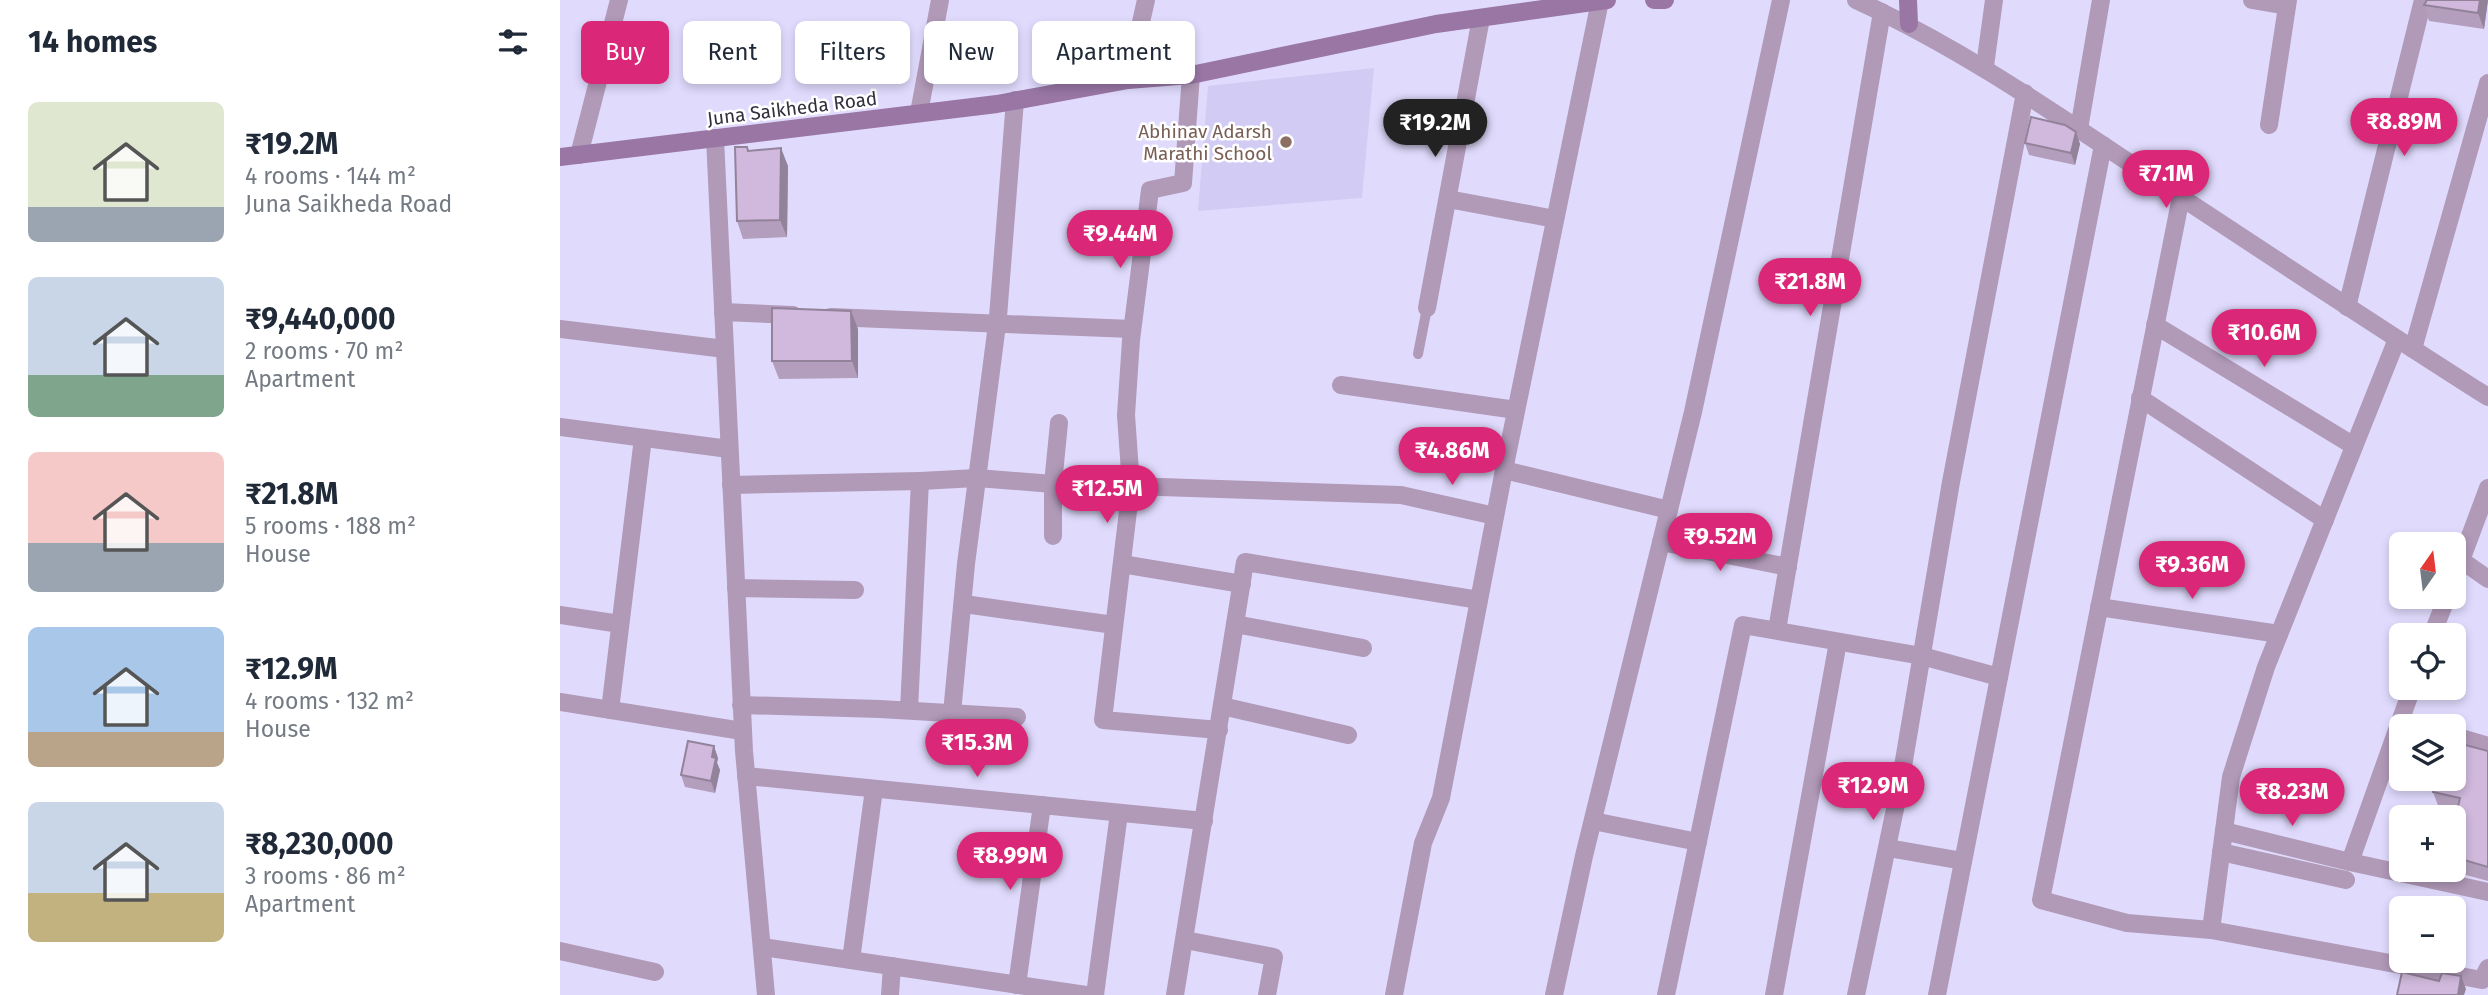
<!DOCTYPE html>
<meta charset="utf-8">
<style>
:root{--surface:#fff;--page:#f2f2f3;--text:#1f2937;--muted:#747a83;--accent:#db2777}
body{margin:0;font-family:"Fira Sans",sans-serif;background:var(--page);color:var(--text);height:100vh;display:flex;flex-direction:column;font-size:26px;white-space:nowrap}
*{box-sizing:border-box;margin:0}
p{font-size:23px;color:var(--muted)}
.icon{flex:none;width:38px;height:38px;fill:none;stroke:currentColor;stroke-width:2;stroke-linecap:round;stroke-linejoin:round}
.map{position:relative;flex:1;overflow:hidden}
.panel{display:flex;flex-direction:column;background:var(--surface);width:560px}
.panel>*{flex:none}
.top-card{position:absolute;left:21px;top:21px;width:665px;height:63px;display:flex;gap:14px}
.needle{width:46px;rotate:14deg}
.buttons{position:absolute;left:1829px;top:532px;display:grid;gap:14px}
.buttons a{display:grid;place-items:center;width:77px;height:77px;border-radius:10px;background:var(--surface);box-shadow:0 4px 10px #0003;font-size:35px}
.price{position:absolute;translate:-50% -60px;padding:0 16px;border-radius:24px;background:var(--accent);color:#fff;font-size:23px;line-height:46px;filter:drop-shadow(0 2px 4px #0008)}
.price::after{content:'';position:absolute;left:50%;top:42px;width:21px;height:16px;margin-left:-10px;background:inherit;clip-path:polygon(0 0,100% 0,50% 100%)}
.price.selected{background:#222;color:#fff}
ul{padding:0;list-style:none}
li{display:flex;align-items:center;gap:21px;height:175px;padding:0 28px}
li span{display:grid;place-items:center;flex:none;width:196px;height:140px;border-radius:10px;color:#555}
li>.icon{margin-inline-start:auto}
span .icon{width:84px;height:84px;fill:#fffc;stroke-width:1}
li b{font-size:30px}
h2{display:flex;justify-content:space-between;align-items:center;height:84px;padding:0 28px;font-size:30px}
.pill{padding:0 24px;border-radius:10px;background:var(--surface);box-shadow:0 4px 10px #0003;font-size:24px;line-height:63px}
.pill.selected{background:var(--accent);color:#fff}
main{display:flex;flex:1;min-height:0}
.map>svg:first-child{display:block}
</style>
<main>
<section class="panel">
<h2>14 homes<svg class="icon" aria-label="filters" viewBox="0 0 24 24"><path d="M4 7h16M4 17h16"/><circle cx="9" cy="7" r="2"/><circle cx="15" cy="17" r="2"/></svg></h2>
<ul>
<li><span style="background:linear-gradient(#dfe7d0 75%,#9aa5b1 0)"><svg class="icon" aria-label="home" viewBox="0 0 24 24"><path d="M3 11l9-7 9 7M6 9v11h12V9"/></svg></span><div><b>₹19.2M</b><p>4 rooms · 144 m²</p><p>Juna Saikheda Road</p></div></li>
<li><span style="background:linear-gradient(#c9d6e8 70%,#7fa58c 0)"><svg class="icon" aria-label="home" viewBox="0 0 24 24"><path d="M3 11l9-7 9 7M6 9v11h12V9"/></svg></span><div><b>₹9,440,000</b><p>2 rooms · 70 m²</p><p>Apartment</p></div></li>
<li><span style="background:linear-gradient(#f6c9c9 65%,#9aa5b1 0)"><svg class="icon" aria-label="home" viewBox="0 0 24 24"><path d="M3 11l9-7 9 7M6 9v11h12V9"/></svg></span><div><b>₹21.8M</b><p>5 rooms · 188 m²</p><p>House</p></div></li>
<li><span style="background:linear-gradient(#a9c7e8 75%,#b9a48a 0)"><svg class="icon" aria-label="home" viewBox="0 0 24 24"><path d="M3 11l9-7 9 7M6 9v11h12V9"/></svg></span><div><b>₹12.9M</b><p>4 rooms · 132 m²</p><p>House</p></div></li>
<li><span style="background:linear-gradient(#c9d6e8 65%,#c2b280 0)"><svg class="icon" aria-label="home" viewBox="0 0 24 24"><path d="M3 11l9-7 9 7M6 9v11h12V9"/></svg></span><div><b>₹8,230,000</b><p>3 rooms · 86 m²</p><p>Apartment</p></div></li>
</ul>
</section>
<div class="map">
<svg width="1928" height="995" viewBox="0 0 1928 995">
<rect width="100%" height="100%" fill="#e0dbfd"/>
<!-- built -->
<path fill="#d2ccf4" d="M814,68l-12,130 -164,13 10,-125z"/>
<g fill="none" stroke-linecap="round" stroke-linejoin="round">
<!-- service -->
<path stroke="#b199b8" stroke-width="10" d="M858,354l9,-46"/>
<!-- minor -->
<g stroke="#b199b8" stroke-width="18">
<path d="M1692,0l35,6"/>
<path d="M1425,66l9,-66"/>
<path d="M568,80l18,-80"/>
<path d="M359,113l21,-113"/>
<path d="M1709,125l19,-125"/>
<path d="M1519,129l22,-129"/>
<path d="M19,155l40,-155"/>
<path d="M1621,197l-140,703 86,23 84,7 271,50 6,-12"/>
<path d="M888,199l107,20"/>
<path d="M1787,307l76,-307"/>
<path d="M867,308l54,-290"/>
<path d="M163,312l70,3"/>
<path d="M271,317l301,12"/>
<path d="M1595,325l199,121"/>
<path d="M0,329l165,20"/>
<path d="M1853,349l75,-266"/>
<path d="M781,385l175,25"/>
<path d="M1580,398l185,122"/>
<path d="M0,427l169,22"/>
<path d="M944,470l96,-469"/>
<path d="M360,481l57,-3 76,6"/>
<path d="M171,485l189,-4 -11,229"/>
<path d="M571,486l-5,-71 5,-75 19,-150 33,-7 8,-108"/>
<path d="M493,536v-52l6,-61"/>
<path d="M1101,542l127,25"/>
<path d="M1901,560l27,19"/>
<path d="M562,564l120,20"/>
<path d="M1894,579l34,-91"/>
<path d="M176,588l119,2"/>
<path d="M404,604l150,21"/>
<path d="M1539,607l180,27"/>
<path d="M0,615l60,9"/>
<path d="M675,624l128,24"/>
<path d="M1217,630l105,-618"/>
<path d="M1872,635l15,-38"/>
<path d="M1852,688l-62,174 138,30"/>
<path d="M0,702l182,29"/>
<path d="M181,705l139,4 137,8"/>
<path d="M662,706l126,29"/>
<path d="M50,710l33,-272"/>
<path d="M392,713l14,-149 32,-247 17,-217"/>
<path d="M659,730l-116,-10 28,-234 270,9 94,21"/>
<path d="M1894,736l34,10"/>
<path d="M186,776l458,45"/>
<path d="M1033,821l105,21"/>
<path d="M1664,831l126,31"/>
<path d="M1328,848l75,13"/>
<path d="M1661,852l125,28"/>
<path d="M1651,930l20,-153 35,-110 131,-328"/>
<path d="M625,940l89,17 -7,38"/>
<path d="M202,947l324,48"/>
<path d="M0,951l95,21"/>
<path d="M291,960l23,-171"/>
<path d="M457,985l25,-180"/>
<path d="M330,995l2,-29"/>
<path d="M535,995l24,-182"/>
<path d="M615,995l70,-433 234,38"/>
<path d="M834,995l29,-152 18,-45 63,-328 165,40"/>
<path d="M994,995l30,-139 109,-444 88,-412"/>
<path d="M1106,995l77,-370 179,31 77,21"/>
<path d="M1214,995l64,-353"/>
<path d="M1296,995l43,-205 52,-308 74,-389"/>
<path d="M1377,995l166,-850"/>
</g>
<!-- tertiary -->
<g stroke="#b199b8" stroke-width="18">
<path d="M1296,0c107,49 201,115 299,180 111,73 221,146 333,217"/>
<path d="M155,138l29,613 22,244"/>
</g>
<!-- secondary -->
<g stroke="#9976a4" stroke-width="18">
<path d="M1094,0h11"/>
<path d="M1348,0l1,24"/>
<path d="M0,157l437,-53 131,-24 63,-5 245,-51 171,-24"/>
</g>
</g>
<!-- wall -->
<g fill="#b39fbd">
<path d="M1928,0l-4,29 -55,-8 -5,-16z"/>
<path d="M1516,132l4,12 -5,21 -46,-10 -4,-12z"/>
<path d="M188,151l40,15 -1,71 -44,2 -6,-18z"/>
<path d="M298,329v49l-79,1 -7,-18z"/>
<path d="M1928,751v130l-37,-10 3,-1v-46l3,-12 -18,-4 -6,-16z"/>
<path d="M158,758l-1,5 3,7 -5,23 -30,-6 -4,-12z"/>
</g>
<!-- shaded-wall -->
<g fill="#92829a">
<path d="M1920,0h8l-4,29 -6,-16z"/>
<path d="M1516,132l4,12 -5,21 -4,-12z"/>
<path d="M221,148l7,18 -1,71 -7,-17z"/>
<path d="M291,311l7,18v49l-6,-17z"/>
<path d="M154,746l4,12 -1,5 3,7 -5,23 -4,-12 1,-24z"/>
<path d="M1901,976l5,13 -2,6h-6z"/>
</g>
<!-- building -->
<g fill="#d0b9dc" stroke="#92829a" stroke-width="2">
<path d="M1867,0h53l-2,13 -54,-8z"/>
<path d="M1471,117l34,8 11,7 -5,21 -46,-10z"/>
<path d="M175,147h12l1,4 33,-3 -1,72 -43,1z"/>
<path d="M212,308l79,3 1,50h-80z"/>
<path d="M128,741l26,5 -2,11 4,1 -5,23 -30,-6z"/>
<path d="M1894,742l34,9v116l-34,-10v-33l6,-26 -27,-6 3,-13h18z"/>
<path d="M1842,972l37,9 3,-8 19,3 -3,19h-61z"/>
</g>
<!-- markers -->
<circle fill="#8d6e63" stroke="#fff" stroke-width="2.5" cx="726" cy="142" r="7"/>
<g text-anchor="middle" stroke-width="5" stroke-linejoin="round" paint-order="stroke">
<!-- street labels -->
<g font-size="19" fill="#32303d" stroke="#fff">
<text transform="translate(232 108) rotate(-7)" y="7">Juna Saikheda Road</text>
</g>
<!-- education labels -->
<g font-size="19" fill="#785e54" stroke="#fff" text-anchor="end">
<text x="712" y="138">Abhinav Adarsh<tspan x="712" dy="22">Marathi School</tspan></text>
</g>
</g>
</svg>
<div class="buttons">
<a><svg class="needle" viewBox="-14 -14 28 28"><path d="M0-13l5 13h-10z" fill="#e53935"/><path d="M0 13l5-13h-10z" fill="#747a83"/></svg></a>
<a><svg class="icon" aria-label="locate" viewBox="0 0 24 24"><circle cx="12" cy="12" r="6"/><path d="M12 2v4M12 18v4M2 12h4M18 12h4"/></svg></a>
<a><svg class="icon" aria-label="layers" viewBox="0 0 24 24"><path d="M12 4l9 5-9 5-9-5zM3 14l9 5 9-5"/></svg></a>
<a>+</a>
<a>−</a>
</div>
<b class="price" style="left:1844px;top:158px">₹8.89M</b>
<b class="price selected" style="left:875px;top:159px">₹19.2M</b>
<b class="price" style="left:1606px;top:210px">₹7.1M</b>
<b class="price" style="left:560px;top:270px">₹9.44M</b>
<b class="price" style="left:1250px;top:318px">₹21.8M</b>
<b class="price" style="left:1704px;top:369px">₹10.6M</b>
<b class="price" style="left:892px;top:487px">₹4.86M</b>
<b class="price" style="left:547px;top:525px">₹12.5M</b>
<b class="price" style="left:1160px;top:573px">₹9.52M</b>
<b class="price" style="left:1632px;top:601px">₹9.36M</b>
<b class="price" style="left:417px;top:779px">₹15.3M</b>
<b class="price" style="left:1313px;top:822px">₹12.9M</b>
<b class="price" style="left:1732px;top:828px">₹8.23M</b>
<b class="price" style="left:450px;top:892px">₹8.99M</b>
<div class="top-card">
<a class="pill selected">Buy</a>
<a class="pill">Rent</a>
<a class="pill">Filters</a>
<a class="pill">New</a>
<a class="pill">Apartment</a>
</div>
</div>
</main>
